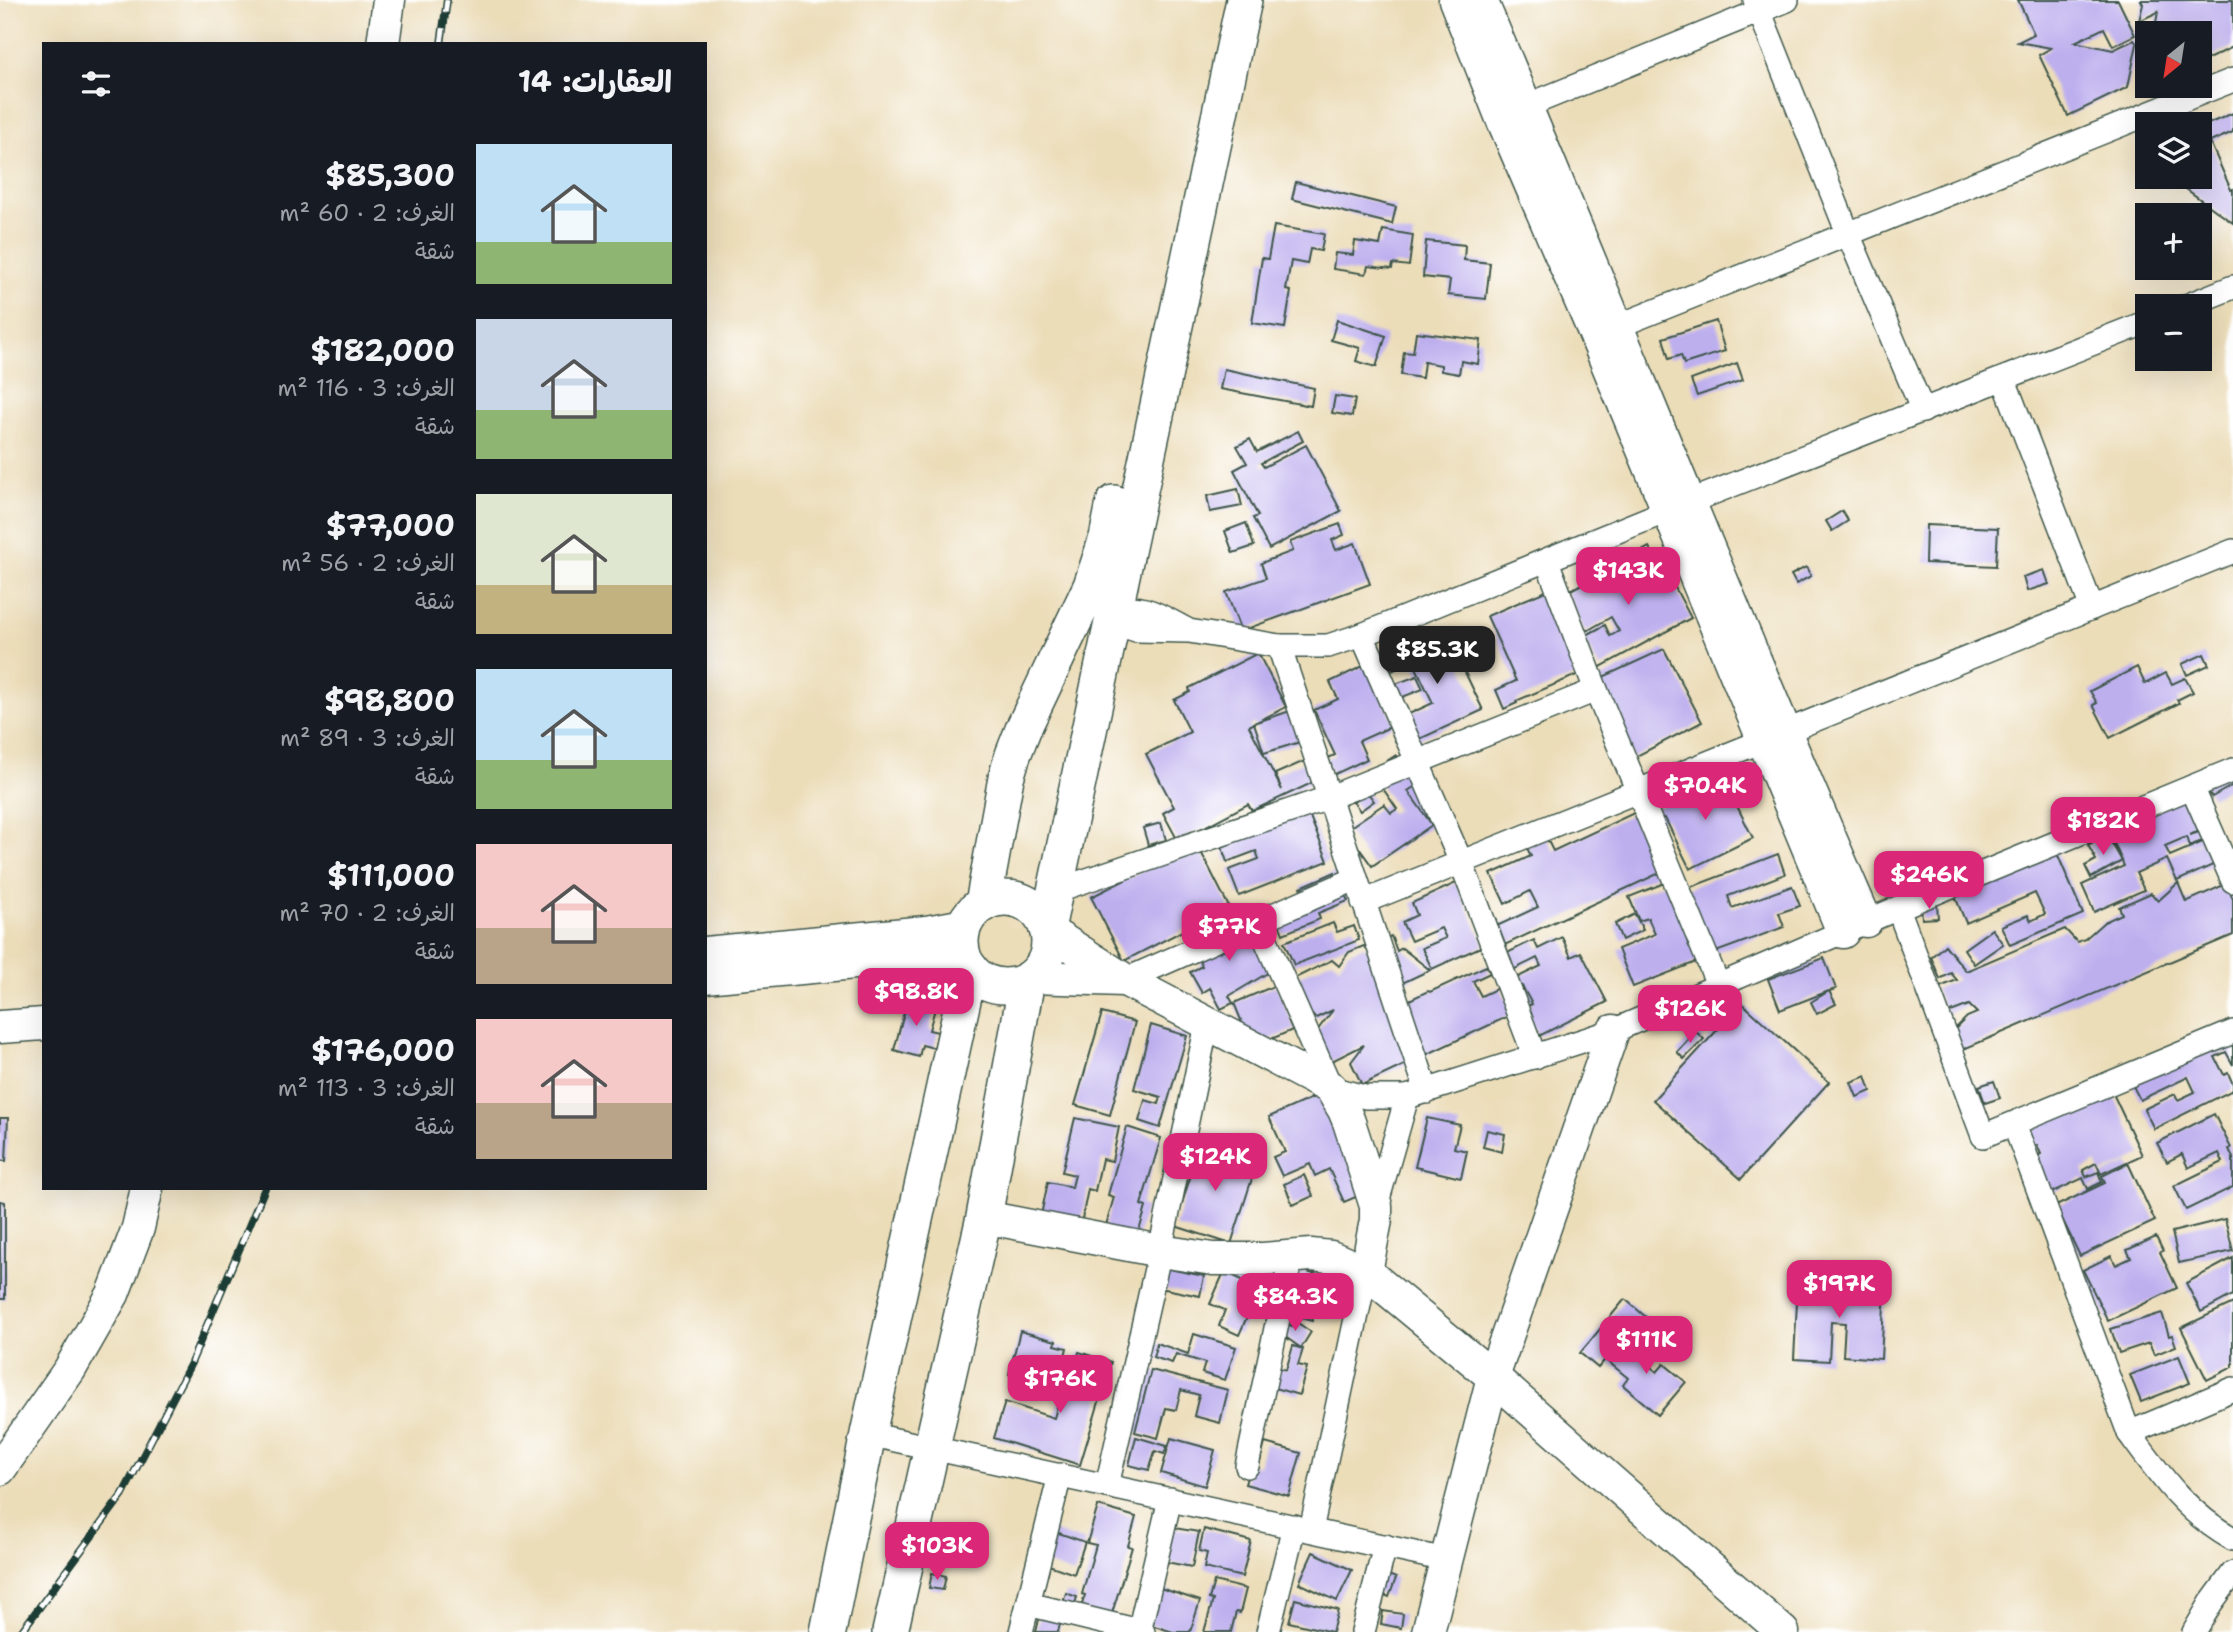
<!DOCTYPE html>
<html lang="ar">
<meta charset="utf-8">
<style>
:root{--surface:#171b24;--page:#242831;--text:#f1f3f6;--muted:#9ea1a6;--accent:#db2777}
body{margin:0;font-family:"Shantell Sans","Playpen Sans Arabic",sans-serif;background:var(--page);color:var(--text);direction:rtl;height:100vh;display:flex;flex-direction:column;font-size:26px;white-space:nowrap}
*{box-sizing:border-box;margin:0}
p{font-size:23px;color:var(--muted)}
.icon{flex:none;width:38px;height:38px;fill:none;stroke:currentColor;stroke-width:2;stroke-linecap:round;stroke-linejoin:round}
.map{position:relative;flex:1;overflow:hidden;direction:ltr}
.drawer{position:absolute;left:42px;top:42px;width:665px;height:1148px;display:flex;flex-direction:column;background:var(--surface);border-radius:0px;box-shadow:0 7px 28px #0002;direction:rtl}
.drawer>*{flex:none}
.needle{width:46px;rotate:210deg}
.tools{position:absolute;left:2135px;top:21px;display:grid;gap:14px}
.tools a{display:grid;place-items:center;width:77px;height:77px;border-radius:0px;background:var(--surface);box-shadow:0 7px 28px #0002;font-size:35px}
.price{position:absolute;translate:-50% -60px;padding:0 16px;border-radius:14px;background:var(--accent);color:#fff;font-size:23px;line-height:46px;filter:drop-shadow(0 2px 4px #0008)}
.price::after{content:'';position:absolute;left:50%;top:42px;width:21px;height:16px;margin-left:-10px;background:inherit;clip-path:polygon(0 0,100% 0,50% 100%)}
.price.current{background:#222;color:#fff}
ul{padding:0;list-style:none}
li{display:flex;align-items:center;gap:21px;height:175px;padding:0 35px}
li span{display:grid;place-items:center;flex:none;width:196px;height:140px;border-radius:0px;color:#555}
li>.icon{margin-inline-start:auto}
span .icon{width:84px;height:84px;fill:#fffc;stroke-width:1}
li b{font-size:30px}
h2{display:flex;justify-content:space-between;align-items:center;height:84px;padding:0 35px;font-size:30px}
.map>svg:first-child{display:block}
</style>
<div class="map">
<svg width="2233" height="1632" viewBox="0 0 2233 1632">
<rect width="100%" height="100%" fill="#fff"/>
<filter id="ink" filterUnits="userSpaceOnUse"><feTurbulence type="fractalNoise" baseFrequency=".0143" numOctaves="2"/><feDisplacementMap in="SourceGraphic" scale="14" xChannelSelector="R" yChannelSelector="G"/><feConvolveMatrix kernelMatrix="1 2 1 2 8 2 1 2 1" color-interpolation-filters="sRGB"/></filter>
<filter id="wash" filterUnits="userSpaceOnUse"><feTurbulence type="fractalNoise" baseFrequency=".00686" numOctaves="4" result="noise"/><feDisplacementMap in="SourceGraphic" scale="28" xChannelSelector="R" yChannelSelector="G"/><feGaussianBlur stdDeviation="1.57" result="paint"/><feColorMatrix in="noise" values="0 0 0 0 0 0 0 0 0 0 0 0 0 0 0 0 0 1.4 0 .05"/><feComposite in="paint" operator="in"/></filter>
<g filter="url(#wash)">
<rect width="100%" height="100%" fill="#ecddb9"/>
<g id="blocks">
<!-- building -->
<g fill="#bdafee">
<path d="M2018,0h100l17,35 -22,11 -9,-18 -29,14 38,8 21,-10 3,4 -9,43 -60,29 -29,-61 12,-7 -33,-6 16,-8z"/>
<path d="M2141,0h92v47l-33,16v-30h-46l4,-21 -19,9 4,-17z"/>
<path d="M2233,113v19l-23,10 21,48 2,-1v34l-51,-37v-9h18v-46l8,1v-8z"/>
<path d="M1296,182l100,25 -4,17 -100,-25z"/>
<path d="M1274,226l50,8 -3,17 -11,-2 -3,15 -16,-3 -5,29 5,1 -6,37 -33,-5 10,-65 6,1z"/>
<path d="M1383,230l30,5 -4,31 -16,-2 -1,5 -24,-3 -2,8 -33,-5 2,-16 18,2 2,-14 25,4z"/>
<path d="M1426,241l39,4 -1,15 26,3 -4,36 -38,-4 2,-15 -27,-3z"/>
<path d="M1337,320l49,16 -10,31 -20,-6 4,-13 -29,-8z"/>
<path d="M1716,321l9,30 -41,13 -3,-9 -12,4 -6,-21z"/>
<path d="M1416,332l65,8 -3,24 -17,-3 -2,13 -18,-3v-6l-17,-3 -2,16 -21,-3 3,-23 9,1z"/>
<path d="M1737,363l6,17 -46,16 -6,-16z"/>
<path d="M1224,369l90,19 -3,18 -91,-17z"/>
<path d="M1335,396l20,3 -3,17 -20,-3z"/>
<path d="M1298,431l5,10 -42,22 3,4 42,-22 35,66 -72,38 -16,-31 5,-2 -24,-46 13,-7 -10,-17 13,-7 7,13z"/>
<path d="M1238,489l4,17 -32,6 -3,-16z"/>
<path d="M1842,511l6,10 -16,10 -6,-10z"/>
<path d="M1246,523l8,23 -21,7 -8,-22z"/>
<path d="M1340,524l4,11 -12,5 4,10 19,-7 15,41 -129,47 -15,-39 40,-14 -5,-15 32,-12 -3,-9z"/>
<path d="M1926,525l72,3 -2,38 -71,-3z"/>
<path d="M1649,547l19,35 3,-2 20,38 -92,50 -16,-31 22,-12 5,11 9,-5 -8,-14 -26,15 -18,-40z"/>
<path d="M1806,567l5,9 -15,8 -5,-9z"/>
<path d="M2044,570l5,14 -22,7 -4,-14z"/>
<path d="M1555,587l31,84 -70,30 1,2 -13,6 -8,-19 20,-9 -29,-65z"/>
<path d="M1445,630l38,80 -72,33 -11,-25 33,-15 -20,-42 -21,10 -7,-14z"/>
<path d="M1664,649l38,73 -69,36 -41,-76z"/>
<path d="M1258,653l28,54 -37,19 33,64 -7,-16 34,-15 9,21 -66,31 -4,-7 -70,37 -15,-28 11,-6 -28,-53 44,-22 -16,-32 16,-8 -1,-4z"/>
<path d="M2204,654l5,11 -22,10 -5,-11z"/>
<path d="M1367,664l28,61 -36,16 8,18 -34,16 -7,-16 9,-4 -21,-45 24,-11 -8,-17z"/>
<path d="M2137,667l8,17 21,-11 6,11 13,-6 8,14 -16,8 2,3 -69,35 -17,-33 4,-2 -7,-12z"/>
<path d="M1417,676l6,13 -23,9 -5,-14z"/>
<path d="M1290,711l10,31 -36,11 -10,-30z"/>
<path d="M1396,755l21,30 -9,6 24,34 -60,41 -26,-36 38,-26 7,9 6,-4 -18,-26 -12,9 7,9 -14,10 -9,-13 16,-24z"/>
<path d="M2233,770v15l-21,12 -9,-14z"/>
<path d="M1722,776l31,62 -63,31 -25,-51 -5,2 -6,-11z"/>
<path d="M2186,797l26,28 -22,10 12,-4 3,9 -16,6 -3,-9 -21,9 5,10 42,-18 10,23 -45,20 -10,-22 -31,14 8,17 -50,22 -12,-27 42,-19 -15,-35z"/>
<path d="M1308,812l20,49 -89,35 -10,-26 30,-11 -3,-8 -29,11 -5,-15z"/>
<path d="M1636,812l28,59 -168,78 -8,-19 50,-23 -8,-16 -25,13 -14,-30 40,-18 -5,-10 20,-9 7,14z"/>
<path d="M1161,823l5,17 -18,5 -5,-17z"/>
<path d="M2107,835l15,26 -31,17 -6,-12 11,-6 -8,-15z"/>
<path d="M1197,844l32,63 -105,54 -33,-64z"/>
<path d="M2054,846l29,68 -73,31 -9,-19 27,-11 3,6 14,-7 -10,-21 -69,30 -14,-34z"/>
<path d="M1778,854l7,20 -57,22 4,12 60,-22 8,20 -21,7 5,14 -76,28 -25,-65z"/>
<path d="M1335,872l13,29 -30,12 2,6 -37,15 -10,-26 32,-13 -4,-8z"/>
<path d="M1672,880l32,79 -71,28 -15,-38 37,-15 -7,-16 -9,3 -10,-24z"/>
<path d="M1456,883l29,62 -53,24 -10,-21 24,-10 -5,-10 -30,13 -9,-19 15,-7 -5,-12z"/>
<path d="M2178,883l8,19 40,-18 7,15v36l-274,116 -8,-18 16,-16 10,-4 -8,-8 -23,9 -11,-25 22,-9 -6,-7 -11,6 -9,-22 14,-12 21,26 99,-42 12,13 8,-3 19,-17 18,-8 -3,-7 32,-14 7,8z"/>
<path d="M1937,904l1,14 -16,1 -1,-14z"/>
<path d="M1635,914l8,16 -21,10 -7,-16z"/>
<path d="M1242,920l29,51 -42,25 4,7 -12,6 -11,-21 -8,5 -12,-21 12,-6 -10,-18z"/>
<path d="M1333,923l4,9 17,-6 5,14 -65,25 -10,-23z"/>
<path d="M1992,929l11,15 -29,20 -10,-15z"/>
<path d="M1391,936l6,15 5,-3 28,22 -43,20 14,14 27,-13 2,1 56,-26 4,7 -17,8 8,15 19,-9 13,27 -151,71 -11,-23 13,-17 -34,17 -14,-30 17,-22 -17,8 -14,-11 -14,-20 7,-9 37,-18 7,6 10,-14 15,-6 2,2z"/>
<path d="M1562,937l9,20 10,-5 26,50 -68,34 -15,-28 8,-4 -10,-18 -8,4 -4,-9 31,-15 -4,-8 -30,15 -8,-16 35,-17 4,9z"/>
<path d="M1824,958l12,31 -7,2 7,13 -19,10 -6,-12 18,-11 -49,19 -12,-31z"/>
<path d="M1276,985l19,44 -43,18 -18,-44z"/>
<path d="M908,998l28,7 -7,25 9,2 -4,16 -12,-3 -3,12 -25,-7z"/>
<path d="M1742,1003l87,79 -88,97 -88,-79z"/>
<path d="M1102,1013l33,9 -25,93 -35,-10z"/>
<path d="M1151,1025l36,11 -27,92 -21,-7 6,-21 14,4 2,-7 -27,-8z"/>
<path d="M2233,1028v37l-7,-13 -11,5 9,18 4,-2 5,11v6l-79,39 -10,-20 31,-15 3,6 17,-8 -7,-15 -48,23 -9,-18z"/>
<path d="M1696,1032l8,7 -20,20 -7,-7z"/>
<path d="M1866,1076l5,15 -14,6 -6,-15z"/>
<path d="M1994,1081l6,17 -15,5 -6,-17z"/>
<path d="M2107,1081l35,74 -41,19 -5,-11 -13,7 3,7 12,-5 4,10 -14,7 -5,-11 -38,18 -17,-36 13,-6 -4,-9 -5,2 -12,-27z"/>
<path d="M1321,1094l42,100 -19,8 -15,-33 -14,7 -5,-12 -28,12 -9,-19 12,-5 -16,-35z"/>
<path d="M2214,1114l17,34 -2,1 4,9v29l-47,23 -12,-24 49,-24 -4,-9 -31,15 -6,-14 -15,8 -10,-19z"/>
<path d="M0,1118h8l-2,43 -6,-1z"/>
<path d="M1075,1118l44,9 -7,34 -10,-2 -7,32 -7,-2 -7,35 -40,-9 7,-33 24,5 3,-12 -13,-3z"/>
<path d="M1427,1118l33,7 -6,23 13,3 -6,27 -46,-11z"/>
<path d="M1127,1127l34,11 -20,67 5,2 -9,31 -32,-9 9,-32 -6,-2z"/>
<path d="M1487,1130l18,4 -3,18 -19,-5z"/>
<path d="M1195,1143l62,20 -26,81 -56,-18 19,-61 -5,-2z"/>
<path d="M2128,1163l27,58 -75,35 -24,-50 49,-23 -3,-7z"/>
<path d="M1304,1175l9,21 -20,9 -9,-21z"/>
<path d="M0,1201l5,1v97h-5z"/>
<path d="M2225,1219l8,32 -54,12 -7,-31z"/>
<path d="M2156,1237l7,14 -3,1 17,36 -69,33 -25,-51 28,-14 5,9 15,-7 -4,-8z"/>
<path d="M2233,1258v37l-32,17 -15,-29z"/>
<path d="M1159,1267l45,9 -4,20 -45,-9z"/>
<path d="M1290,1267l34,10 -12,44 -34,-9z"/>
<path d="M1224,1272l30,13 -9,23 5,2 -11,25 -20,-9 6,-16 -15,-6z"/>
<path d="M1798,1282l87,5 -4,72 -38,-3 2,-33 -14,-1 -2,39 -35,-2z"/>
<path d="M1625,1299l28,24 -23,27 -10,-8 -22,26 -18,-15z"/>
<path d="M2233,1303v64l-26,13 -26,-52z"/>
<path d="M2162,1313l7,23 3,-1 4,11 -22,9 -5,-12 -30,10 -8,-24z"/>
<path d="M1284,1321l8,5 3,-5 16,11 -10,16 -24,-17z"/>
<path d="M1020,1331l36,10 -1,4 12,3 -10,39 -48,-13z"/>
<path d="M1194,1334l42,13 -11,33 -23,-7 3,-10 -29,-9 -4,9 -19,-6 4,-14 31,11z"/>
<path d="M1646,1335l10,8 -13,17 14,12 7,-8 22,18 -28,33 -35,-30 5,-7 -22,-18 14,-16 11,9z"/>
<path d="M1293,1346l10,3 -5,16 9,2 -8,28 -42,-12 6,-20 23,7z"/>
<path d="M1079,1352l32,10 -31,103 -86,-27 11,-36 49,16 9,-32 5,1z"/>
<path d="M2179,1356l11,27 -49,19 -11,-27z"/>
<path d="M1151,1370l77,20 -8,33 -26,-7 5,-21 -18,-5 -5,20 -10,-2 -8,30 -23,-6z"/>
<path d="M1136,1437l31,9 -3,8 -9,-3 -6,19 -20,-5z"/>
<path d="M1171,1438l44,12 -10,36 -44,-13z"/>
<path d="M1265,1443l36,10 -12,43 -44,-12 6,-20 8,2z"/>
<path d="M1098,1506l38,11 -8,29 4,1 -22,73 -30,-9 5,-16 -3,-1 14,-49 -9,-2z"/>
<path d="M1168,1527l31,5 -7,35 -31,-6z"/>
<path d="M1204,1529l47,12 -9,36 -38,-9 3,-15 -8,-2z"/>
<path d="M1053,1531l32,11 -11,32 -31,-11z"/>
<path d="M1313,1552l39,18 -15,31 -38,-18z"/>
<path d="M1381,1572l15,6 -7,19 -15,-6z"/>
<path d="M932,1573l14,3 -3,14 -14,-2z"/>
<path d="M1214,1581l32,8 -6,24 -4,-1 -5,20h-27l9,-32 -4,-1z"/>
<path d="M1160,1588l40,13 -10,31h-17l-25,-8z"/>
<path d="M1066,1593l11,4 -4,13 -11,-4z"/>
<path d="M1295,1599l43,11 -6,22 -43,-10z"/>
<path d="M1041,1611l21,6 -4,15h-22z"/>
<path d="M1383,1611l20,3 -2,14 -20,-4z"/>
</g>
</g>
</g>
<g filter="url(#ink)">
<use href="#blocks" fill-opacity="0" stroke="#3e5548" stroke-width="2"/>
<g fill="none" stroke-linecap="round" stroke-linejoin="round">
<defs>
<g id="street">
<path d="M1755,0l94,236 74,175"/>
<path d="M1514,111l273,-111"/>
<path d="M2186,306l47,-19"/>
<path d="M1618,326l615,-246"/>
<path d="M2004,380l88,228"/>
<path d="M1547,561l49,129 123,297"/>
<path d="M1189,631c-23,-11 -50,-33 -74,-17l12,13 9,3 53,1 90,15h49l34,-11 327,-133 458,-180"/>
<path d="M1362,635l99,227 74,195"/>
<path d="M1279,646l148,446"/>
<path d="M2192,787l41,94"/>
<path d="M1055,891l273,-93 268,-108"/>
<path d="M1363,902l870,-351"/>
<path d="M1898,908l85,228 250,-104"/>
<path d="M1258,922l73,166 34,9h42l206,-66 285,-123 335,-138"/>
<path d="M1125,980l230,-101"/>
<path d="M2014,1124l115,309 104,-44"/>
<path d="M1376,1206l31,-109"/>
<path d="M2129,1433c31,42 57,80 104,106"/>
<path d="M868,1434l578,126"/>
<path d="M1247,1466l44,-209"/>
<path d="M1107,1486l53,-235 47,-227"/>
<path d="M1311,1530l55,-258"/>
<path d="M1028,1604l115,28"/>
<path d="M1021,1632l39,-157"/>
<path d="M1139,1632l31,-133"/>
<path d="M1268,1632l26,-106"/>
<path d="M1363,1632l22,-86"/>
<path d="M2194,1632l17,-29 22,-30"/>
</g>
<g id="secondary">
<path d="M1455,0l46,116 93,216 249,600"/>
<path d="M1481,0c130,306 252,616 385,921"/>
<path d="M383,44l6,-44"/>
<path d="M1047,930l78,50 206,108 13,22 5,12 27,84v14l-10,52"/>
<path d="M705,953l221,-21 39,-7"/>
<path d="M705,977l215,-20 27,2 21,6"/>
<path d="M1031,977l93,3"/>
<path d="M0,1027l44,-3"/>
<path d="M984,1217l176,34 53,8h50l48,-4 20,2 35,15 127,105 290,255"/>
<path d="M0,1469l70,-100 43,-75 25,-66 9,-40"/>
<path d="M1428,1632l65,-255 120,-346"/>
</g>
<g id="primary">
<circle cx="1005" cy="942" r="44"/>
<path d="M983,904l23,-126 7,-23 11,-28 67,-141 16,-48 7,-35"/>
<path d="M1047,929l197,-929"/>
<path d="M828,1632l40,-198 102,-466"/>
<path d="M890,1632l94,-415 43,-237"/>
</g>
</defs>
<!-- street casing -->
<use href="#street" stroke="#3e5548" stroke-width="26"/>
<!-- secondary casing -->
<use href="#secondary" stroke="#3e5548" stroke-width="35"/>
<!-- primary casing -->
<use href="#primary" stroke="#3e5548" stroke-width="38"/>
<!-- street -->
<use href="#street" stroke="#fff" stroke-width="23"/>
<!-- secondary -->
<use href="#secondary" stroke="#fff" stroke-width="32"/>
<!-- primary -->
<use href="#primary" stroke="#fff" stroke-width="35"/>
<defs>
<g id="rail">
<path d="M441,44l6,-44"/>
<path d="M21,1632l102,-138 68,-131 74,-175"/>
</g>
</defs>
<!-- rail casing -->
<use href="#rail" stroke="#1f3d34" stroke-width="8"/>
<!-- rail -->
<use href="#rail" stroke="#fff" stroke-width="5" stroke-dasharray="16" stroke-linecap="butt"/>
</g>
</g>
</svg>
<div class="tools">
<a><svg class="needle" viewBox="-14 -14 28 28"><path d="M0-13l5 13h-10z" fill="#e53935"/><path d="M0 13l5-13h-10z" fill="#9ea1a6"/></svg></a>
<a><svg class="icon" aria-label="layers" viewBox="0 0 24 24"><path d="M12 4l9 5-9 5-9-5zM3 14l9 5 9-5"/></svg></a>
<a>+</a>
<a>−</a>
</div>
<b class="price" style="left:1628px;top:607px">$143K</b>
<b class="price current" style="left:1437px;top:686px">$85.3K</b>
<b class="price" style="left:1705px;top:822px">$70.4K</b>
<b class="price" style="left:2103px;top:857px">$182K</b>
<b class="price" style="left:1929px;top:911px">$246K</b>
<b class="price" style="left:1229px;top:963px">$77K</b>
<b class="price" style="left:916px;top:1028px">$98.8K</b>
<b class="price" style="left:1690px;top:1045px">$126K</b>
<b class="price" style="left:1215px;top:1193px">$124K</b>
<b class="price" style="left:1839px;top:1320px">$197K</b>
<b class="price" style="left:1295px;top:1333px">$84.3K</b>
<b class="price" style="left:1646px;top:1376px">$111K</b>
<b class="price" style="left:1060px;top:1415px">$176K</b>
<b class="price" style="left:937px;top:1582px">$103K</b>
<section class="drawer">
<h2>العقارات: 14<svg class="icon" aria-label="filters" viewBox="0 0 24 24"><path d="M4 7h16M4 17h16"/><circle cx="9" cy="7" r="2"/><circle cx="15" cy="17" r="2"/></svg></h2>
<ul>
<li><span style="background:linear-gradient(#bfe0f5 70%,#8fb573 0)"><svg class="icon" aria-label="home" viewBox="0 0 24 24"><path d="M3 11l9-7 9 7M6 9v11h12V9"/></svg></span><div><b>$85,300</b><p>الغرف: 2 · 60 m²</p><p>شقة</p></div></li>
<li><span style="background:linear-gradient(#c9d6e8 65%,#8fb573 0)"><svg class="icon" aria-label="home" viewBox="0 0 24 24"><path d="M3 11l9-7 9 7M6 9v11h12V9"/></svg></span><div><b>$182,000</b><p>الغرف: 3 · 116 m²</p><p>شقة</p></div></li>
<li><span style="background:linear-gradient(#dfe7d0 65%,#c2b280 0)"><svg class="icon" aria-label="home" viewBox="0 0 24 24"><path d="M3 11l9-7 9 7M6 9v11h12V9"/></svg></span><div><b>$77,000</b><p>الغرف: 2 · 56 m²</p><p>شقة</p></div></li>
<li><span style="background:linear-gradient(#bfe0f5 65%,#8fb573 0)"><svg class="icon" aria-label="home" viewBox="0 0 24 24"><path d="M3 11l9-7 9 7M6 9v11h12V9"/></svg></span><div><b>$98,800</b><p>الغرف: 3 · 89 m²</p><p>شقة</p></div></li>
<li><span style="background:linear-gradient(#f6c9c9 60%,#b9a48a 0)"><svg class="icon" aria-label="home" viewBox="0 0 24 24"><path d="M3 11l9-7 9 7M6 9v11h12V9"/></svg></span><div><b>$111,000</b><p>الغرف: 2 · 70 m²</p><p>شقة</p></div></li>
<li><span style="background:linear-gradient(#f6c9c9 60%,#b9a48a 0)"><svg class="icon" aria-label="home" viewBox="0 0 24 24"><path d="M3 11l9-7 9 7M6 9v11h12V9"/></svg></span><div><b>$176,000</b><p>الغرف: 3 · 113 m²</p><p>شقة</p></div></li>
</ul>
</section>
</div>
